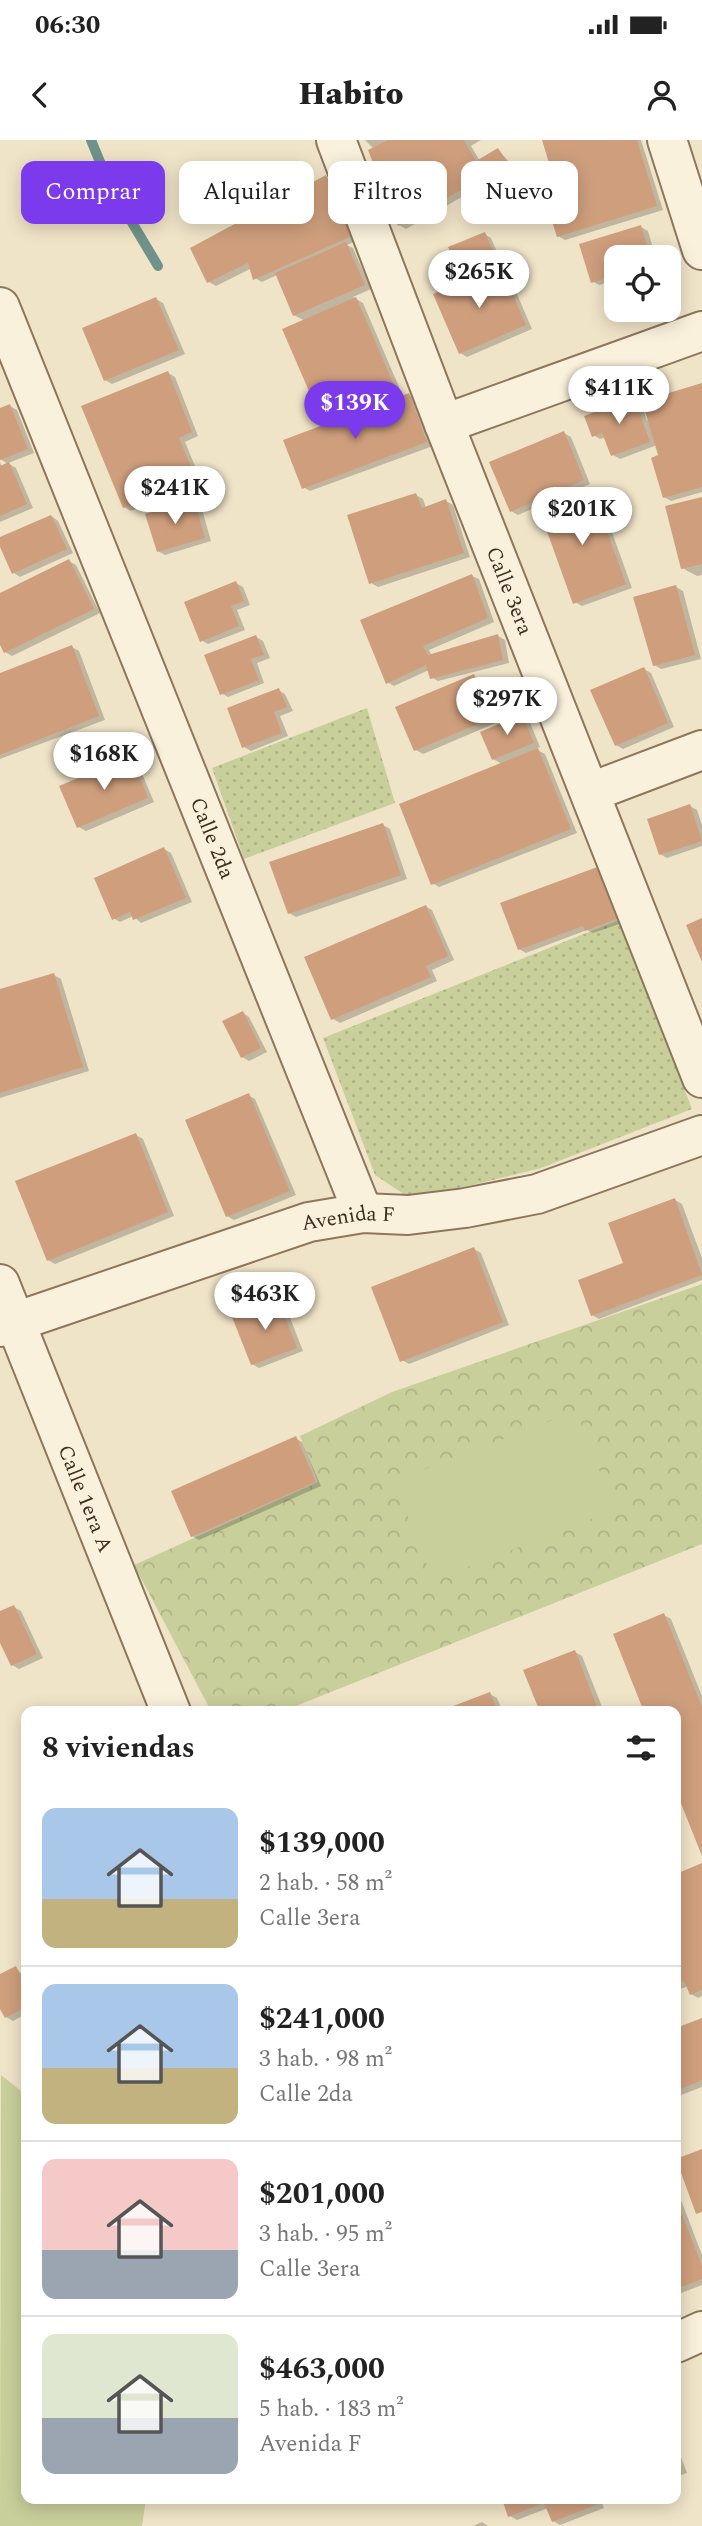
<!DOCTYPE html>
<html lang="es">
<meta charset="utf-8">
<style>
:root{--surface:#fff;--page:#f6f6f6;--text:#222;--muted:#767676;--line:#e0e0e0;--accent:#7c3aed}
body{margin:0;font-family:Spectral,serif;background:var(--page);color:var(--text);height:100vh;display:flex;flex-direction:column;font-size:26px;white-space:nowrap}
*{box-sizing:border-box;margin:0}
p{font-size:23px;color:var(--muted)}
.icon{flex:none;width:38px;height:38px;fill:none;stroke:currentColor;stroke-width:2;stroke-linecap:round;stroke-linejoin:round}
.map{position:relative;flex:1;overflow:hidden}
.sheet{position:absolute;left:21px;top:1566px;width:660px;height:798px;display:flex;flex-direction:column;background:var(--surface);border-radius:14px;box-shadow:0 4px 18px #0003}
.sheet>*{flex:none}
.banner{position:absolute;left:21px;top:21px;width:662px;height:63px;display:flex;gap:14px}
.controls{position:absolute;left:604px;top:105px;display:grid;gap:14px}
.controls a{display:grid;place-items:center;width:77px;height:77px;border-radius:14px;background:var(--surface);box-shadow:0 4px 18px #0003;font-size:35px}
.price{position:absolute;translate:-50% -60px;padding:0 16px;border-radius:24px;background:#fff;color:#222;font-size:23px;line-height:46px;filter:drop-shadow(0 2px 4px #0008)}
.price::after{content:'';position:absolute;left:50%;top:42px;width:21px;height:16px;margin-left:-10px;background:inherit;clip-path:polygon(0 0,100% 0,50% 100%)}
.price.current{background:var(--accent);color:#fff}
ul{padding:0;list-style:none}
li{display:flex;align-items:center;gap:21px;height:175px;padding:0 21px}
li+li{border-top:2px solid var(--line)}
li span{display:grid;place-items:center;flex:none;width:196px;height:140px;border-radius:14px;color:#555}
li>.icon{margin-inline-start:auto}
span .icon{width:84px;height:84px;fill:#fffc;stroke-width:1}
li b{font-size:30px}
h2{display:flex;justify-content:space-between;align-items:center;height:84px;padding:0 21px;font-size:30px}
.chip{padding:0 24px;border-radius:14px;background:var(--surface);box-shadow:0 4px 18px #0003;font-size:24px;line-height:63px}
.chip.current{background:var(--accent);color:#fff}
.status{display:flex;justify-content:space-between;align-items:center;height:49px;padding:0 35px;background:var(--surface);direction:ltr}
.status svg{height:19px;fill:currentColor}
header{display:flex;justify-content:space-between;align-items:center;height:91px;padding:0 21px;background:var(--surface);font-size:32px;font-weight:800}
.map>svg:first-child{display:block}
</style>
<div class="status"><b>06:30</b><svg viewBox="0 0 49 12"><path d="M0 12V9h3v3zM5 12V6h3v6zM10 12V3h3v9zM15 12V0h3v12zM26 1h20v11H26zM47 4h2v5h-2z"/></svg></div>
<header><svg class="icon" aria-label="back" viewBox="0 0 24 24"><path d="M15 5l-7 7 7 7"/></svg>Habito<svg class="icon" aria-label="person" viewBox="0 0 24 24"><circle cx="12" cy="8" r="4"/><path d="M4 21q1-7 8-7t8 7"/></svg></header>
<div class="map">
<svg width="702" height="2386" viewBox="0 0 702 2386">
<defs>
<pattern id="grass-dots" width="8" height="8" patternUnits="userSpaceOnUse" patternTransform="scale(1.75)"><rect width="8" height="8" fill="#c9cf9b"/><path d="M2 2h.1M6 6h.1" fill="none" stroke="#aeb285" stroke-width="1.8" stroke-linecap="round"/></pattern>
<pattern id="park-crowns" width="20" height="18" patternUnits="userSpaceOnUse" patternTransform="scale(1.75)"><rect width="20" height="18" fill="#c9cf9b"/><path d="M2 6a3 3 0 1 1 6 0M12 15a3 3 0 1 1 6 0" fill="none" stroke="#aeb285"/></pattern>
</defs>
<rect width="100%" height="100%" fill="#f0e4c8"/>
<!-- grass -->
<g fill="url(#grass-dots)">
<path d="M367,568l28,95 -151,56 -32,-91z"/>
<path d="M619,780l73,189 -151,59 -77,19 -59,8 -30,-20 -52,-137z"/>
</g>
<!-- park -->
<path fill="url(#park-crowns)" d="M702,1144v260l-421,168 -70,-1 -77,-146 184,-83 -18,-46 92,-44z"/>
<!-- pitch -->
<g fill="#c9cf9b">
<path d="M576,1271l39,99 -182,70 -39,-99z"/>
<path d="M1,1935l25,20v404h120l-4,27h-142z"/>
</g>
<!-- shadow -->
<g fill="#0003">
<path d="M365,0h116l-10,6 9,15 18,-11 16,17 -108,62 -7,-4 -25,-76z"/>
<path d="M544,0h97l22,70 -98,30 -7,-4v-49z"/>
<path d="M326,37l7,4 25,59 -11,5 6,3 18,41 -18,8 10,6 39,91 -14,5 2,3 19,-7 7,4 17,47 -123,45 -7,-4 27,-63 -7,-4 -18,-99 -11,-6 -17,-40 -15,7 -7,-4 -3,-10 -36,18 -7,-4z"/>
<path d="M641,87l7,4 7,24 -39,2v23l-17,5 -7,-4z"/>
<path d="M484,94l7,4 12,28 -3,1 7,4 25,58 -65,28 -7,-4 10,-73 -9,-4z"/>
<path d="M156,159l7,4 22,51 -73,30 -7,-4z"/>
<path d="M168,233l7,4 23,59 -13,6 17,41 -71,28 -7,-4z"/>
<path d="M702,245v107l-31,9 -7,-4 -7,-52 -37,14 -7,-4 -7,-18 -6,2 -7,-4 41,-36 7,4 6,18z"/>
<path d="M10,266l7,4 17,43 -26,10 8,5 17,40 -33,14v-60l2,5 6,-3 -8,-5v-49z"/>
<path d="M564,293l7,4 19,47 -72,31 -7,-4z"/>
<path d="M592,352l7,4 33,92 -50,18 -7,-4z"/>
<path d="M416,355l7,4 3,9 20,-7 7,4 17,52 -92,30 -7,-4z"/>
<path d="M702,359v76l-5,1 -15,-8z"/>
<path d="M194,362l7,4 10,35 -46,14 -7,-4z"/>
<path d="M51,376l7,5 15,32 -53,24 -6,-4 -14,-34z"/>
<path d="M69,421l7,4 24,48 -88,43 -7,-4 -5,-11v-46z"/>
<path d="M472,436l7,3 15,43 -65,28 3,6 66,-20 7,4 4,23 -71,18 -7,-4 -2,-7 -35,16 -7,-4z"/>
<path d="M236,443l7,4 7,18 -13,5 8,20 -37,14 -7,-4z"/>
<path d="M676,447l7,4 18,68 -40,10 -7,-4z"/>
<path d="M256,497l7,4 7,17 -13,5 7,20 -36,14 -7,-4z"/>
<path d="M72,507l7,4 26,69 -105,39v-84z"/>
<path d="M644,529l7,4 23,54 -51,22 -7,-4z"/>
<path d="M474,536l7,4 17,42 -75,32 -7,-4z"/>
<path d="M278,550l7,4 8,17 -13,5 8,20 -37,15 -7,-4z"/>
<path d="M522,576l7,4 11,27 -4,2 9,5 32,79 -138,54 -7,-4 70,-119 -9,-5z"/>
<path d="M130,618l7,4 17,40 -68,29 -7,-4z"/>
<path d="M690,666l7,4 5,15v21l-35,12 -7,-4z"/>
<path d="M383,685l7,4 17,50 -111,38 -7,-4z"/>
<path d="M164,709l7,4 21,49 -51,21 -8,-7 -13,6 -7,-4z"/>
<path d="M600,728l25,54 -32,11 -6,-3 -61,23 -7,-4z"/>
<path d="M425,766l7,4 22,50 -22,10 5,11 -97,42 -7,-4z"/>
<path d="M54,835l7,4 28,92 -89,27v-107z"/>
<path d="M243,873l6,4 18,35 -18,9 -7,-4z"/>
<path d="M248,955l7,4 41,96 -62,25 -7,-4z"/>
<path d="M136,995l7,4 31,77 -119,48 -7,-4z"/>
<path d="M675,1060l7,4 20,54v22l-103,39 -7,-4 33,-51z"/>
<path d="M474,1109l7,4 28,72 -100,39 -7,-4z"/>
<path d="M278,1161l7,4 18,46 -44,17 -7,-4z"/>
<path d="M295,1298l7,4 19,44 -122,54 -7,-4z"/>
<path d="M14,1467l7,4 22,47 -24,11 -7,-4 -12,-27v-25z"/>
<path d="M664,1475l7,4 31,77v156l-26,-66v-74z"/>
<path d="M575,1512l7,4 22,56h-62z"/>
<path d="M490,1554l7,4 6,14h-59z"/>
<path d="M702,1725v131l-4,2 -7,-4 -3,-8 -12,5v-115z"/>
<path d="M16,1828l10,11v35l-13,7 -7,-4 -6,-12v-29z"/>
<path d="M702,1880v67l-26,10v-67z"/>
<path d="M676,2047l26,68v30l-26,10z"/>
<path d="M676,2304l11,29 -11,4z"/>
<path d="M504,2359h97l3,9 -44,17 -7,-4 -5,-13 -31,12 -7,-4z"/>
<path d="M482,2382l6,4h-15z"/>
</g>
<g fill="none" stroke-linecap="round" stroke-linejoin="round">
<!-- stream -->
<path stroke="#6f938a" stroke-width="10" d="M91,0l18,44 49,82"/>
</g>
<!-- building -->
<g fill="#cf9f7d">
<path d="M388,0h76l12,21 22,-13 10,15 -110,63 -30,-76z"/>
<path d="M542,0h95l20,66 -100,31 -15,-47 14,-4z"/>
<path d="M326,35l26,61 -99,44 -5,-17 -41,20 -17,-35z"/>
<path d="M641,85l8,27 -11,5h-22v18l-25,8 -12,-39z"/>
<path d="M485,92l12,30 -37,15 -12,-30z"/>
<path d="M346,102l19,43 -72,31 -18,-43z"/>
<path d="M500,125l26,60 -67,29 -26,-60z"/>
<path d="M156,157l23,53 -75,31 -22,-53z"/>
<path d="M356,157l40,93 -74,31 -40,-92z"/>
<path d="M168,231l24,61 -13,6 17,41 -73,29 -42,-102z"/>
<path d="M702,243v104l-39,11 -12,-40 7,-3 -16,-54z"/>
<path d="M409,253l18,49 -125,47 -19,-49z"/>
<path d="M634,257l16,45 -39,14 -9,-23 -10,4 -8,-21z"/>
<path d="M10,264l18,45 -28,11v-52z"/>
<path d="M564,291l20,49 -74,32 -21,-50z"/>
<path d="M9,322l18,42 -27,12v-50z"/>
<path d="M592,350l34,94 -53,20 -34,-95z"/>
<path d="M416,353l6,15 24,-9 18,54 -95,31 -22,-69z"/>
<path d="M702,357v67l-21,5 -16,-63z"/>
<path d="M194,360l11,38 -48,14 -12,-38z"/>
<path d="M51,375l16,34 -55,25 -12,-27v-10z"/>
<path d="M69,419l25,50 -90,44 -4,-8v-52z"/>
<path d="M472,434l16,44 -65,28 5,9 70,-21 5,26 -73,19 -4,-14 -40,19 -26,-64z"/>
<path d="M236,441l8,20 -13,5 8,20 -39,16 -16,-40z"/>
<path d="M676,445l19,70 -42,11 -20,-69z"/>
<path d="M256,495l8,20 -13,4 8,21 -39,15 -16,-40z"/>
<path d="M72,505l27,71 -99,39v-82z"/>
<path d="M644,527l24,56 -53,23 -25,-56z"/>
<path d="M474,534l18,44 -78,33 -19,-44z"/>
<path d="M279,548l8,19 -13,5 8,21 -40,15 -15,-40z"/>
<path d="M522,574l12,29 -42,17 -12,-28z"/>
<path d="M538,608l33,81 -140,56 -32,-81z"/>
<path d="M131,616l17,42 -71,30 -18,-42z"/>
<path d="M690,664l12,37 -43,14 -12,-36z"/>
<path d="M383,683l18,52 -113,39 -19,-52z"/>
<path d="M164,707l22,51 -53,22 -3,-8 -18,8 -18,-42z"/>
<path d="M600,726l19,52 -34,13 -2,-5 -65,24 -18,-47z"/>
<path d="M426,765l22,51 -22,10 5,11 -100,43 -27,-63z"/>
<path d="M702,778v44l-16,-37z"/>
<path d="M54,833l29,94 -83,26v-104z"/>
<path d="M243,871l18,37 -20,10 -19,-37z"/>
<path d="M249,953l41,98 -64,26 -41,-97z"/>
<path d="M136,993l32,79 -121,49 -32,-80z"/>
<path d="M675,1058l27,77 -111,41 -13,-36 45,-17 -15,-40z"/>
<path d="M474,1107l29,75 -103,40 -29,-75z"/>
<path d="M278,1159l19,49 -46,17 -19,-48z"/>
<path d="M296,1296l20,46 -125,55 -20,-46z"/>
<path d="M14,1465l23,49 -26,12 -11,-23v-32z"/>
<path d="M664,1473l38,94v149l-26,-65v-79h-32l-31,-78z"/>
<path d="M575,1510l24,62h-59l-17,-42z"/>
<path d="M490,1552l8,20h-58v-1z"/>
<path d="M702,1723v127l-12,5 -6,-14 -8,4v-111z"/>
<path d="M16,1826l10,20v21l-21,11 -5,-9v-35z"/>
<path d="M702,1878v62l-26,11v-63z"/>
<path d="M702,2009v63l-6,2 -20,-55z"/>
<path d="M676,2059l26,67v13l-26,10z"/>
<path d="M502,2359h94l2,5 -46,18 -8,-19 -36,14z"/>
</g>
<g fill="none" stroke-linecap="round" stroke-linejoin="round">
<defs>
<g id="street">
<path id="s1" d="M336,0l108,284 258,654"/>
<path d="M667,0l35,110"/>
<path id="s2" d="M0,167l363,906"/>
<path d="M444,284l258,-93"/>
<path d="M591,652l111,-42"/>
<path id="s3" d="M0,1144l171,428"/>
<path id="s4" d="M0,1187l309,-105 54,-9 45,2 57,-7 72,-14 165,-59"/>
<path d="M676,2203l26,-12"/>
</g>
</defs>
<!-- street casing -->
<use href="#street" stroke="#8d765c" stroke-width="42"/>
<!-- street -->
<use href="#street" stroke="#faf1dc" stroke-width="38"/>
</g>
<g text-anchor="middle" stroke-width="5" stroke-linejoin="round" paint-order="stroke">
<!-- street labels -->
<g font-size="21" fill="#3d2e20" stroke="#f7eed8">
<text dy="7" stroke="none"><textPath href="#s1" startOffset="483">Calle 3era</textPath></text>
<text dy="7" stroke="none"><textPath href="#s2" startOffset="572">Calle 2da</textPath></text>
<text dy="7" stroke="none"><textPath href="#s4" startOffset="366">Avenida F</textPath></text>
<text dy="7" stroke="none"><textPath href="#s3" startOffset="231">Calle 1era A</textPath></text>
</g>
</g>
</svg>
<div class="controls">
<a><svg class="icon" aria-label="locate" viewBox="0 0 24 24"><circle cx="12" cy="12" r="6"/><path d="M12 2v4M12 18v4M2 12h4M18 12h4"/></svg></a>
</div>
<b class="price" style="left:479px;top:170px">$265K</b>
<b class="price" style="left:619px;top:286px">$411K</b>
<b class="price current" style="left:355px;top:301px">$139K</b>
<b class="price" style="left:175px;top:386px">$241K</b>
<b class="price" style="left:582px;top:407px">$201K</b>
<b class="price" style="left:507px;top:597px">$297K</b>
<b class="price" style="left:104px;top:652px">$168K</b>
<b class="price" style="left:265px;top:1192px">$463K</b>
<div class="banner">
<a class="chip current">Comprar</a>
<a class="chip">Alquilar</a>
<a class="chip">Filtros</a>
<a class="chip">Nuevo</a>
</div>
<section class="sheet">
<h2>8 viviendas<svg class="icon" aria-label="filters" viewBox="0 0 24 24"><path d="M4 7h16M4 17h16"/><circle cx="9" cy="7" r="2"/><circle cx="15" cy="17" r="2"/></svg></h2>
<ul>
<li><span style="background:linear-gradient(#a9c7e8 65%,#c2b280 0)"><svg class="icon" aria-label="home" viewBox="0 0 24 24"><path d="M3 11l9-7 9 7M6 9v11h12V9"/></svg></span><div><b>$139,000</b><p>2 hab. · 58 m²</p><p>Calle 3era</p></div></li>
<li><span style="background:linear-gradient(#a9c7e8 60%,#c2b280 0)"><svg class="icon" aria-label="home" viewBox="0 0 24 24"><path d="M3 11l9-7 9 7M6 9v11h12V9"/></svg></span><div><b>$241,000</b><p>3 hab. · 98 m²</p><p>Calle 2da</p></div></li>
<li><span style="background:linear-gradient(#f6c9c9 65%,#9aa5b1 0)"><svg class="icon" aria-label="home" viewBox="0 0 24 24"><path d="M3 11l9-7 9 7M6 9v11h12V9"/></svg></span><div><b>$201,000</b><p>3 hab. · 95 m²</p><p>Calle 3era</p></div></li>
<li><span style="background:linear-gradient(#dfe7d0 60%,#9aa5b1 0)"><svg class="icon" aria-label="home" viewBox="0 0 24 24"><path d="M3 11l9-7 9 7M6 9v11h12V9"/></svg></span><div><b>$463,000</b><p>5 hab. · 183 m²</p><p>Avenida F</p></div></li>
</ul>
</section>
</div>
